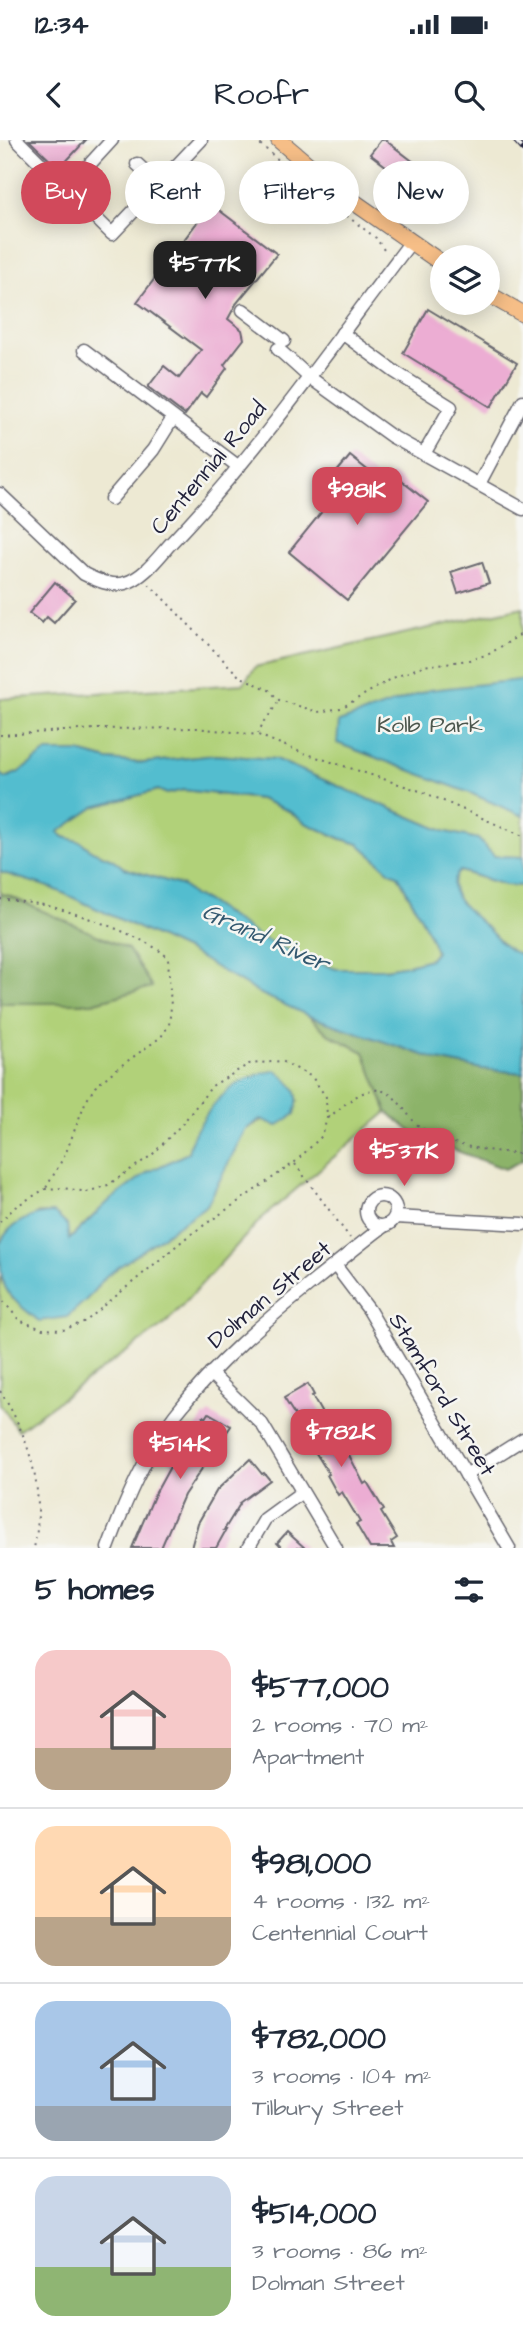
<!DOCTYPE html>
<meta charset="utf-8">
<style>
:root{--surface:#fff;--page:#f6f6f7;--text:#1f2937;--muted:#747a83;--line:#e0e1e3;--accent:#d1495b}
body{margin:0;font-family:"Architects Daughter",sans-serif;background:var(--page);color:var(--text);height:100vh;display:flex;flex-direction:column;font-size:26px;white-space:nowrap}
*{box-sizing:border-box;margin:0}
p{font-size:23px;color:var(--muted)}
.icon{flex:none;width:38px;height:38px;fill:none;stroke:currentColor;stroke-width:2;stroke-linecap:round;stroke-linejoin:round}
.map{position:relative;height:1408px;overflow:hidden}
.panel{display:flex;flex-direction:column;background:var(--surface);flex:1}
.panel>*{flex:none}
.banner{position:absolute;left:21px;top:21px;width:481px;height:63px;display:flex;gap:14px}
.buttons{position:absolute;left:430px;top:105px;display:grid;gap:14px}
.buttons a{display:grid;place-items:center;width:70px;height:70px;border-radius:50%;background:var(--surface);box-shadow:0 4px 18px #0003;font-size:35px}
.price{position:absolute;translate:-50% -60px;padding:0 16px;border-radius:14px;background:var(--accent);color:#fff;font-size:23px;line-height:46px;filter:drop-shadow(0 2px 4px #0008)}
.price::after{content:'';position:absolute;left:50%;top:42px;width:21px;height:16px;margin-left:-10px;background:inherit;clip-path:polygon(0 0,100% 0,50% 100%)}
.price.on{background:#222;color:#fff}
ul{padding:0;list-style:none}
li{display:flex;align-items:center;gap:21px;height:175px;padding:0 35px}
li+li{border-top:2px solid var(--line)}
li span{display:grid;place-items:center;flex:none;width:196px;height:140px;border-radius:21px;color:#555}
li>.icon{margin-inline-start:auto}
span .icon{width:84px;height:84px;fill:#fffc;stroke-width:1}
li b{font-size:30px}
h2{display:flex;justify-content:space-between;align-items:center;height:84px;padding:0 35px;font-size:30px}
.tag{padding:0 24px;border-radius:32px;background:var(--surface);box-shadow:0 4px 18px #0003;font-size:24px;line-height:63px}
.tag.on{background:var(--accent);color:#fff}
.status{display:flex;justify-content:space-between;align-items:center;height:49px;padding:0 35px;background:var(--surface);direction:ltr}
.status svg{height:19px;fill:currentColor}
header{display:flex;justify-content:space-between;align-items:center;height:91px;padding:0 35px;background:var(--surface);font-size:32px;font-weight:600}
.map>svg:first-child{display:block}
</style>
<div class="status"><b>12:34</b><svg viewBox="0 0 49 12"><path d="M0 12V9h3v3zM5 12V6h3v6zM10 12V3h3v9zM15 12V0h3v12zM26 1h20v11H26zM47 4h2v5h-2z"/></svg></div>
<header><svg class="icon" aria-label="back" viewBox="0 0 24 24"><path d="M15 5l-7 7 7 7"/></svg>Roofr<svg class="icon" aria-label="search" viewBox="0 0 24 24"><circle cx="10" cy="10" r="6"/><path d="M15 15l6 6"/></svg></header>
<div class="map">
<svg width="523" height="1408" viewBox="0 0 523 1408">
<rect width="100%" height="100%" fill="#f6f6f2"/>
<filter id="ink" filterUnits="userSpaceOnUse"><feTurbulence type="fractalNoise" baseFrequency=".0143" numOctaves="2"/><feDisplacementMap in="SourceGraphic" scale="14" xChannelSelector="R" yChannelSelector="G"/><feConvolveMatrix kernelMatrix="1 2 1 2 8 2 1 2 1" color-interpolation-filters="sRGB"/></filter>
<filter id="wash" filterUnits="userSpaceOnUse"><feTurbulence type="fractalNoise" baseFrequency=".00686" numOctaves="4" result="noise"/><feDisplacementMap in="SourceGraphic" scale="28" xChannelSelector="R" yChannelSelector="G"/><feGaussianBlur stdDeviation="1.57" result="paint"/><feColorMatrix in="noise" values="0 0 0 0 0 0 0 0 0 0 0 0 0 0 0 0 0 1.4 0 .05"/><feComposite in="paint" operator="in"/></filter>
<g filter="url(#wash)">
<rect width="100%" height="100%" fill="#ede9d3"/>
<!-- green -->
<g fill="#b1d179" stroke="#6a7a5a" stroke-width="2">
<path d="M523,467v250l-29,-1 -16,-17 -35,-8 -168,-72 -60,-4 -72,8 -35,-3 -29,-8h-31l-29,20 -14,6 -5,-5v-74l243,-15 12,-17z"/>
<path d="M158,650l9,4 16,-4 77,9 29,12 16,12 36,16 18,5 31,28 8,3c13,27 28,48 38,76l-6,8 -21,6 -24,4h-49l-32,-11 -46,-22 -53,-36 -11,-4 -11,-10 -59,-18 -12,-9 -20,-8 -11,-9 -17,-5 -6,-5 37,-25z"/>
<path d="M459,731l46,14 18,1v69l-12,-3c-9,-8 -16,-16 -24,-24 -14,-13 -49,-35 -28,-57z"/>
<path d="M0,732l52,15 136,64 121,65 19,18 36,18 23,60 -126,107 -96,105 -147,106 -18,-26v-128l12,23h75l19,-23 101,-71 38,-75 54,-30 -151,72 -39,29 -41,39 -1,-15 -13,-12h-16l-38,31v-241h92l59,-16 -144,-92 -7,-1z"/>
</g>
<!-- forest -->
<g fill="#8cb369" stroke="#576a52" stroke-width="2">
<path d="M0,754l7,1 121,54 24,38 -60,16h-92z"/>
<path d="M309,876l129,44 44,9 41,4v87l-18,9 -88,-33 -30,-24 -23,-60 -36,-18z"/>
</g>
<!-- water -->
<g fill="#53bdcf" stroke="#3a7085" stroke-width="2" fill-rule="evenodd">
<path d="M519,540h4v136l-53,-23 -133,-50 2,-21 90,-32z"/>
<path d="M47,612h32l29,8 35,3 72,-8 60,4 168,72 35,8 16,17 29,1v29l-18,-1 -45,-14c-22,21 14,44 28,58 11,11 18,22 35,26v118l-41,-4 -44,-9 -129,-44 -50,-23 -71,-42 -136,-63 -52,-16v-99l6,5 13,-6zM158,650l9,4 16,-4 77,9 29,12 16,12 37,16 17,5 31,28 8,3c13,26 29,49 38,77l-6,7 -22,6 -23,4h-49l-32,-11 -46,-22 -53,-36 -11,-4 -11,-10 -59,-18 -12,-9 -20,-8 -11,-9 -17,-5 -6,-5 37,-25z"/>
<path d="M276,930c17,15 26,20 19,44l-18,12 -16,-7 -16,11 -38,75 -101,71 -19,23 -20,18 -28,4c-35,-28 -39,-31 -39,-77 8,-21 33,-31 54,-31l13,12 2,15 40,-39 39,-29 40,-19c2,-14 8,-23 16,-35 19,-29 38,-41 72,-48z"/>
</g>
<g id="blocks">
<!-- building -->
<g fill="#ecadd3">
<path d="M29,0h57l-27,29z"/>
<path d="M381,0h4l30,23 -12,16 -33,-25z"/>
<path d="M211,64l66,50 -41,50 -8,15 14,11 2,9 -20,26 3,3 -21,29 -5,-4 -16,22 -37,-28 16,-21 15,12 22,-28 -64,-48z"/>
<path d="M428,169l89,54 -26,44 -88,-54z"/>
<path d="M350,316l35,28 8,-10 35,28 -81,98 -58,-48 52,-64 -10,-9z"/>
<path d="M482,422l7,21 -31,10 -7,-21z"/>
<path d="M55,442l20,17 -21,24 -7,-6 -5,6 -13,-10z"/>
<path d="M308,1244l6,11 -2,1 17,30 4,-2 31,60 3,-2 17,28 -3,2 16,26 -6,4 3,6h-24l-14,-24 4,-2 -18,-30 -4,3 -11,-20 2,-1 -35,-56 2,-1 -12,-19z"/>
<path d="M209,1273l22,13 -47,69 -23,53h-29l22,-52 18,-33 -3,-2 6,-9 3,2 26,-38 2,2z"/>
<path d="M250,1319l12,15 2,-1 6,7 -31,23 1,1 -16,26h2l-10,18h-25l7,-25 19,-33z"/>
<path d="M287,1392l18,16h-23l-5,-5z"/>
</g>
</g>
</g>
<g filter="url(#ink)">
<use href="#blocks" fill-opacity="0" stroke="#696870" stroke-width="2"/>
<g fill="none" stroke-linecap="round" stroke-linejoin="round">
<defs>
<g id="minor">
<path d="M17,0l95,94 89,-94"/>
<path d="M137,24l22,20"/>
<path d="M67,49l45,-49"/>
<path d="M243,170l41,31"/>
<path d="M342,193l53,39 56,35 -27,47"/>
<path d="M278,209l31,28 82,59 132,73"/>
<path d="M84,210l155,117"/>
<path d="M479,344l44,-83"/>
<path d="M0,354l84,80c12,6 27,13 41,9 19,-5 34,-27 47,-41 88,-92 161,-198 238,-299"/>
<path d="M111,359l42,-49 20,-32"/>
<circle cx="381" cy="1071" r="15"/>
<path d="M395,1077l128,7"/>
<path d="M335,1125l34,45 140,238"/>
<path d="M210,1233l52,51 74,124"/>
<path d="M466,1335l57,-36"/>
<path d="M108,1408c17,-46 37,-94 67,-133 41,-53 90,-94 142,-136 23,-18 44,-36 67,-53"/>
<path d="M248,1408l17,-29 37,-27"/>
</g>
<g id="major">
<path d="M279,0l65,55 99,69"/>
<path d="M488,154l35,20"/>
</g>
</defs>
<!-- minor casing -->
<use href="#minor" stroke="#696870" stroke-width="15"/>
<!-- major casing -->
<use href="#major" stroke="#696870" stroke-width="18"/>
<!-- path -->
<g stroke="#696870" stroke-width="2" stroke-dasharray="2 5" stroke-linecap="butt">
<path d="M255,0l72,61 49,37 10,15"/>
<path d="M149,444l90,92 30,14 10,10 39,12 23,-4 52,-30 30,-12 46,-6 20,-6 34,-21"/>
<path d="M258,594c3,-10 15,-22 20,-33"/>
<path d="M0,595l96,-6 101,-1 61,7 40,16 125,41 100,44"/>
<path d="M0,759c13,2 25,3 38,5 27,4 113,34 130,54l3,49 -2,18 -8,12 -46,33 -20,17 -10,16 -20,52 -19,33"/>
<path d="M328,978c13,-10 34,-31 51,-28 19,3 26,25 40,36 29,21 69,25 104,28"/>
<path d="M295,1024l55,74"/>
<path d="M0,1082l15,-15 30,-18 18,-1 24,4 21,-7 44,-30 31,-32 29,-37 37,-22 33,-3 30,16 14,20 1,21 -5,18 -28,27 -107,74 -101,84 -23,9 -21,-1 -23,-9 -19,-23"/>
<path d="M0,1251c30,46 46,102 34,157"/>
</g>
<!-- minor -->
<use href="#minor" stroke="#fff" stroke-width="12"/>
<!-- major -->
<use href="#major" stroke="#f6be87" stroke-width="16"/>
<defs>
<path id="rail" d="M515,0l8,9"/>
</defs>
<!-- rail casing -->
<use href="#rail" stroke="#22223b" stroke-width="6"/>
<!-- rail -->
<use href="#rail" stroke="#f6f6f2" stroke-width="3.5" stroke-dasharray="10" stroke-linecap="butt"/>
</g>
</g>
<g text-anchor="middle" stroke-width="5" stroke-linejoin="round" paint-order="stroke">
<!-- street labels -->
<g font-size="23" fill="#22223b" stroke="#f6f6f2">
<text transform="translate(208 327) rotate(-50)" y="8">Centennial Road</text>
<text transform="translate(269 1154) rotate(-40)" y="8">Dolman Street</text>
<text transform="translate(443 1254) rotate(59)" y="8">Stamford Street</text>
</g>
<!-- park labels -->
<g font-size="23" fill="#4d574e" stroke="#f6f6f2">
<text x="430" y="592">Kolb Park</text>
</g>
<!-- water labels -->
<g font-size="24" font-style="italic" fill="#33586f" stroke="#f6f6f2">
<text transform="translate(266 797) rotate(24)" y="8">Grand River</text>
</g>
</g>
</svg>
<div class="buttons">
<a><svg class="icon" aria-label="layers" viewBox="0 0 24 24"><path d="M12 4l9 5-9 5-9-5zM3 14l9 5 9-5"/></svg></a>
</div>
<b class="price on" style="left:205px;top:161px">$577K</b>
<b class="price" style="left:357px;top:387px">$981K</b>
<b class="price" style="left:404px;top:1048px">$537K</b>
<b class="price" style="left:341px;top:1329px">$782K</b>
<b class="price" style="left:180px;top:1341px">$514K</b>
<div class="banner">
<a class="tag on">Buy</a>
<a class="tag">Rent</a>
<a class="tag">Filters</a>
<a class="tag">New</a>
</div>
</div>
<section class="panel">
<h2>5 homes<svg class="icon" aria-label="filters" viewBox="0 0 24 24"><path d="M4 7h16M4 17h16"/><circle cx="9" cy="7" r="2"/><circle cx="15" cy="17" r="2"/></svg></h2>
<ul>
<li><span style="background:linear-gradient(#f6c9c9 70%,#b9a48a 0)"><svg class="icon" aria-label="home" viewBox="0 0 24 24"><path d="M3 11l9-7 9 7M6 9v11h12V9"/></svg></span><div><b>$577,000</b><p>2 rooms · 70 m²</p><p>Apartment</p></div></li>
<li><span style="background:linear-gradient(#ffd9b3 65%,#b9a48a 0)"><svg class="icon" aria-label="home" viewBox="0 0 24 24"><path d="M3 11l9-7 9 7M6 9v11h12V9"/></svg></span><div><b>$981,000</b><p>4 rooms · 132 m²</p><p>Centennial Court</p></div></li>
<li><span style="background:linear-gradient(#a9c7e8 75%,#9aa5b1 0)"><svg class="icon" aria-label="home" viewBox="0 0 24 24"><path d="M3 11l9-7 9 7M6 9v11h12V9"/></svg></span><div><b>$782,000</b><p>3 rooms · 104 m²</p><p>Tilbury Street</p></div></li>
<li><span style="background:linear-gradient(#c9d6e8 65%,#8fb573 0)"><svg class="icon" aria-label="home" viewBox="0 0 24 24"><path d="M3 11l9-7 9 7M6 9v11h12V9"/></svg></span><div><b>$514,000</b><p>3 rooms · 86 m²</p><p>Dolman Street</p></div></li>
</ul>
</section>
